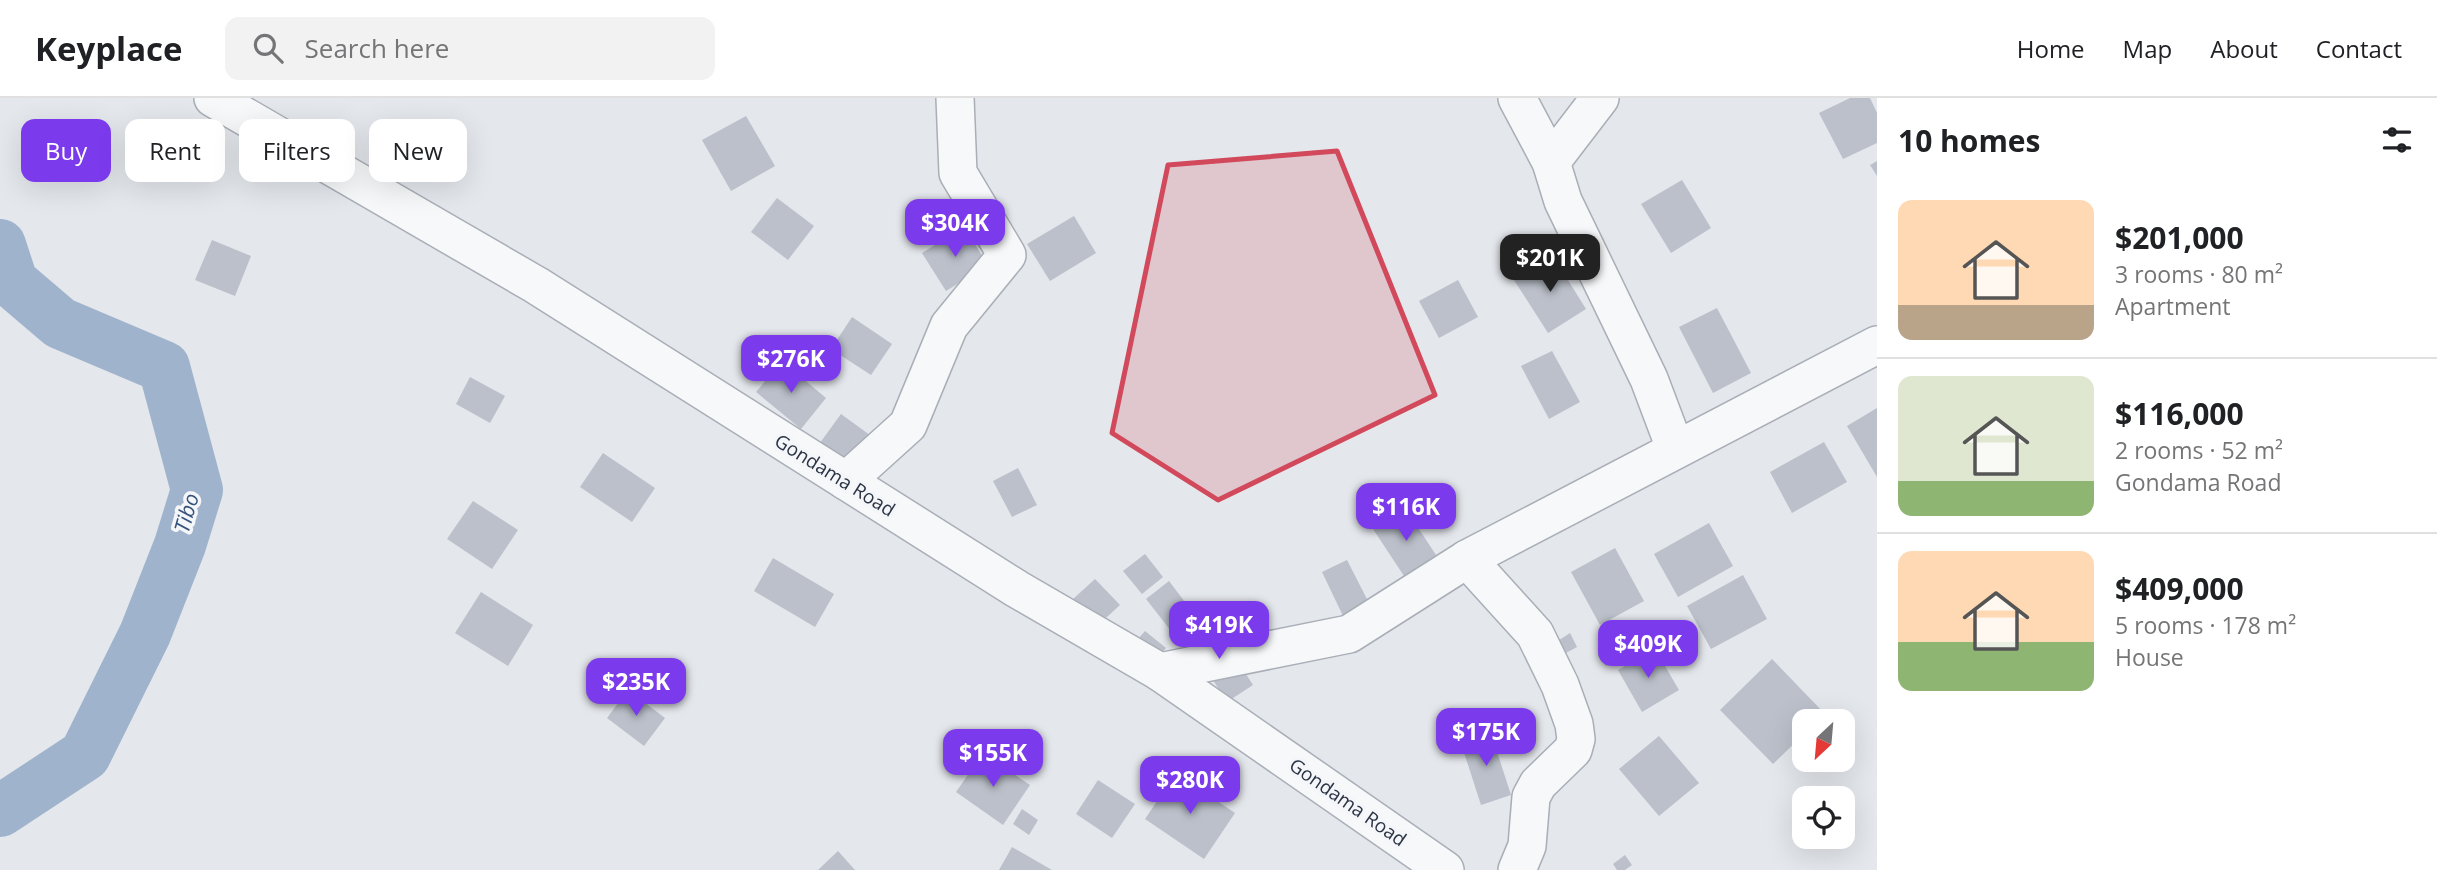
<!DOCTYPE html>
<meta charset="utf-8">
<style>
:root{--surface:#fff;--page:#f2f2f2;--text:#202124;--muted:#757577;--line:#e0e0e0;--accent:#7c3aed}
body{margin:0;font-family:"Open Sans",sans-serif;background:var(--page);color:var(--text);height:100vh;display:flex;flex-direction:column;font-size:26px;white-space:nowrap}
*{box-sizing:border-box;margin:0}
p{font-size:23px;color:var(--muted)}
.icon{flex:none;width:38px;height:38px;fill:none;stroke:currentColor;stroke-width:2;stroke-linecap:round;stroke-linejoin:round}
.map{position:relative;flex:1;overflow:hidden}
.side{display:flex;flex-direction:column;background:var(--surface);width:560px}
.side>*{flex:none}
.banner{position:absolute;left:21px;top:21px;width:665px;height:63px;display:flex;gap:14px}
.needle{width:46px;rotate:206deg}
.controls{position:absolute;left:1792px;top:611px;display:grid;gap:14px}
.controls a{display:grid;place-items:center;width:63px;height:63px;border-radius:14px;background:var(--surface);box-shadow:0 7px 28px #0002;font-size:35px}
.price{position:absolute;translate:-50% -60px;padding:0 16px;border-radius:14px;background:var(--accent);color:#fff;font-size:23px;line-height:46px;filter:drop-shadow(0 2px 4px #0008)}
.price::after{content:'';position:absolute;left:50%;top:42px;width:21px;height:16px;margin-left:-10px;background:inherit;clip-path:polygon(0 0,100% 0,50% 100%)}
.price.current{background:#222;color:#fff}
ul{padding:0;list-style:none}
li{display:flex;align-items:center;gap:21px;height:175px;padding:0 21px}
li+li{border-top:2px solid var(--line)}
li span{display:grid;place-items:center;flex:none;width:196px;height:140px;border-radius:14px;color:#555}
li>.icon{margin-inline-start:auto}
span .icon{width:84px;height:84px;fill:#fffc;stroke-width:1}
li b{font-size:30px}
h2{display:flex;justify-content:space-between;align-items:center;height:84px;padding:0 21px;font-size:30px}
.pill{padding:0 24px;border-radius:14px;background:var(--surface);box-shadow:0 7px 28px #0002;font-size:24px;line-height:63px}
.pill.current{background:var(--accent);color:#fff}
header{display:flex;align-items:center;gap:42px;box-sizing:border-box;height:98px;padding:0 35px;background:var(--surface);border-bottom:2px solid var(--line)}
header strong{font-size:33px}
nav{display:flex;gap:38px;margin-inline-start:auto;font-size:24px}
.search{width:490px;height:63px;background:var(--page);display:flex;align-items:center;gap:18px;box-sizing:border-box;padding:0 24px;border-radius:14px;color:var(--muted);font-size:26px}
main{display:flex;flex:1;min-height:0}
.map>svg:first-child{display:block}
</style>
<header>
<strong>Keyplace</strong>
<div class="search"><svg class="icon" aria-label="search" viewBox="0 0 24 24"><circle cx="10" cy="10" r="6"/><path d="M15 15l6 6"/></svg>Search here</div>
<nav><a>Home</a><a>Map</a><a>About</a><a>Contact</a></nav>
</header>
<main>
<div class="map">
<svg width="1877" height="772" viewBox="0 0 1877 772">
<rect width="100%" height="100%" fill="#e4e7ec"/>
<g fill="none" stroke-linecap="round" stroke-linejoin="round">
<!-- river -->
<path stroke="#9fb4cc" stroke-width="52" d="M0,147l12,37 48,41 104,44 33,123 -17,55 -35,89 -60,121 -85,56"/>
</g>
<!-- building -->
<g fill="#bbc0ca">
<path d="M1850,0h20l7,15v30l-34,16 -24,-46z"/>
<path d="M746,18l29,50 -44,25 -29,-51z"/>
<path d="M1877,63v15l-7,-11z"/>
<path d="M1682,82l29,48 -40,25 -30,-49z"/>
<path d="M777,100l37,28 -26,34 -37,-28z"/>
<path d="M1074,118l22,37 -46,28 -23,-37z"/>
<path d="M964,129l24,38 -42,26 -24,-38z"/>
<path d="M212,142l39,16 -16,40 -40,-16z"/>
<path d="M1553,158l33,53 -38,24 -34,-53z"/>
<path d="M1458,182l20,37 -39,21 -20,-37z"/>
<path d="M1717,210l34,65 -38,20 -34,-66z"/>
<path d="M852,219l40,27 -21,31 -40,-26z"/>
<path d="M1552,253l28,51 -31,17 -28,-53z"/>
<path d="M782,263l44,37 -25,31 -45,-37z"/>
<path d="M470,279l35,19 -15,27 -34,-19z"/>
<path d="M1877,310v69l-30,-51z"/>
<path d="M841,316l44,32 -24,33 -44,-32z"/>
<path d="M1824,344l23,40 -55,31 -22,-41z"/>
<path d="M603,355l52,35 -23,34 -52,-35z"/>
<path d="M1018,370l19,37 -25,12 -19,-36z"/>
<path d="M473,403l45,29 -26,39 -45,-30z"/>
<path d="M1405,410l33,50 -32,21 -33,-50z"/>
<path d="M1709,425l24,43 -55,31 -24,-43z"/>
<path d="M1615,450l29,53 -44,24 -29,-53z"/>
<path d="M1145,456l18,23 -21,17 -19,-23z"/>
<path d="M773,460l61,36 -19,33 -61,-36z"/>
<path d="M1347,462l23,45 -26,13 -22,-46z"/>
<path d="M1743,477l24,44 -56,30 -24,-43z"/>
<path d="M1095,481l25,26 -35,32 -24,-27z"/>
<path d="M1169,483l25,33 -23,17 -25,-32z"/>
<path d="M481,494l52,33 -25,41 -53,-33z"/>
<path d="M1212,523l41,64 -26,17 -41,-64z"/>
<path d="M1649,524l7,12 -50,32 -8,-11z"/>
<path d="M1145,533l21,17 -22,27 -22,-18z"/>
<path d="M1570,535l7,14 -13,7 -8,-12z"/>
<path d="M1655,551l24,41 -37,22 -24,-42z"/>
<path d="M1772,561l53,55 -8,7h-13v13l-31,30 -53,-54z"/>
<path d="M628,592l37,28 -21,28 -37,-28z"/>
<path d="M1490,632l21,65 -30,10 -21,-65z"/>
<path d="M1659,638l40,47 -40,33 -40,-47z"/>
<path d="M983,655l47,32 -27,40 -47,-33z"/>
<path d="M1176,675l59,40 -31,46 -59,-40z"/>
<path d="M1098,682l37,24 -23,34 -36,-24z"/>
<path d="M1022,711l16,11 -9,15 -16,-11z"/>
<path d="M1012,749l40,23h-53z"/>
<path d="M838,753l17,19h-37z"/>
<path d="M1625,757l7,10 -7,5h-8l-4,-6z"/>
</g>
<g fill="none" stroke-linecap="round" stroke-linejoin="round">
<defs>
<g id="minor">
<path d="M213,0l323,187 481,304 143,83 285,198"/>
<path d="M1517,0l34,64 12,39 86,178 26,69"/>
<path d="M1551,64l49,-64"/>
<path d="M846,383l62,-56 41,-99 58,-71 -49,-82 -3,-75"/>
<path d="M1467,461l68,75 25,51 14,39 2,15 -3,11 -35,34 -7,13 -4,49 -10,24"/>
<path d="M1160,574l189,-38 118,-75 410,-214"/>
</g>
</defs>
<!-- minor casing -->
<use href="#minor" stroke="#a9aeb7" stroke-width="40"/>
<!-- minor -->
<use href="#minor" stroke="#f7f8fa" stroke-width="37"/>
</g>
<!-- marked area -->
<path fill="#d1495b" fill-opacity="0.2" stroke="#d1495b" stroke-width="5" stroke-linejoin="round" d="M1337,53l98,244 -217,105 -106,-67 56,-268z"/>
<g text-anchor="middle" stroke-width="7" stroke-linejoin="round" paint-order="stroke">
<!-- street labels -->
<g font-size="19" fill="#2b3445" stroke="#f4f6f9">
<text transform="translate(835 377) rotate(32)" y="7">Gondama Road</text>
<text transform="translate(1348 704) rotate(35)" y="7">Gondama Road</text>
</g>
<!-- water labels -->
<g font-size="21" font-style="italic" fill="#34527a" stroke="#f4f6f9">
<text transform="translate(187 415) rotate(-74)" y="7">Tibo</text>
</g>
</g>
</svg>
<div class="controls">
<a><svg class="needle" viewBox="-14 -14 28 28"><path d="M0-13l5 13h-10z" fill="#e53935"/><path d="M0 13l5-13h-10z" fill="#757577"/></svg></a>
<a><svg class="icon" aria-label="locate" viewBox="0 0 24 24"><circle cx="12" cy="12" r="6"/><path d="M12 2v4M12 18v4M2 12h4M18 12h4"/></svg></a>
</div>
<b class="price" style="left:955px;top:161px">$304K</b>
<b class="price current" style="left:1550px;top:196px">$201K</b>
<b class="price" style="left:791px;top:297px">$276K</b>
<b class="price" style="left:1406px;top:445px">$116K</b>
<b class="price" style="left:1219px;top:563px">$419K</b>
<b class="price" style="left:1648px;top:582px">$409K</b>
<b class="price" style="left:636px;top:620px">$235K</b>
<b class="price" style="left:1486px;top:670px">$175K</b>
<b class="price" style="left:993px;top:691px">$155K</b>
<b class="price" style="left:1190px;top:718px">$280K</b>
<div class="banner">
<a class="pill current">Buy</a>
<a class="pill">Rent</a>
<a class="pill">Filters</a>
<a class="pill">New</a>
</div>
</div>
<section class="side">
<h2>10 homes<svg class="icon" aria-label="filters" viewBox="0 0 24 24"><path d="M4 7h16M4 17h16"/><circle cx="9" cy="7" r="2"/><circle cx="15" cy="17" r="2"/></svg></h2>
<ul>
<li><span style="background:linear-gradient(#ffd9b3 75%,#b9a48a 0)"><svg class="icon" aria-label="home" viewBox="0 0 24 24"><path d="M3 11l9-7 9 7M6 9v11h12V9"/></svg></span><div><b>$201,000</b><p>3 rooms · 80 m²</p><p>Apartment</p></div></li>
<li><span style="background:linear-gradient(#dfe7d0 75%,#8fb573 0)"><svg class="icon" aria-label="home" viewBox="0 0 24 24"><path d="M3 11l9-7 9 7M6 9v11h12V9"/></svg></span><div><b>$116,000</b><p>2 rooms · 52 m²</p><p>Gondama Road</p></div></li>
<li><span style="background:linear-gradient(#ffd9b3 65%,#8fb573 0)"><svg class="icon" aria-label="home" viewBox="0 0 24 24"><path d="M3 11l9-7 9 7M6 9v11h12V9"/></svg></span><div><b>$409,000</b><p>5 rooms · 178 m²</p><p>House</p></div></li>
</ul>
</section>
</main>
